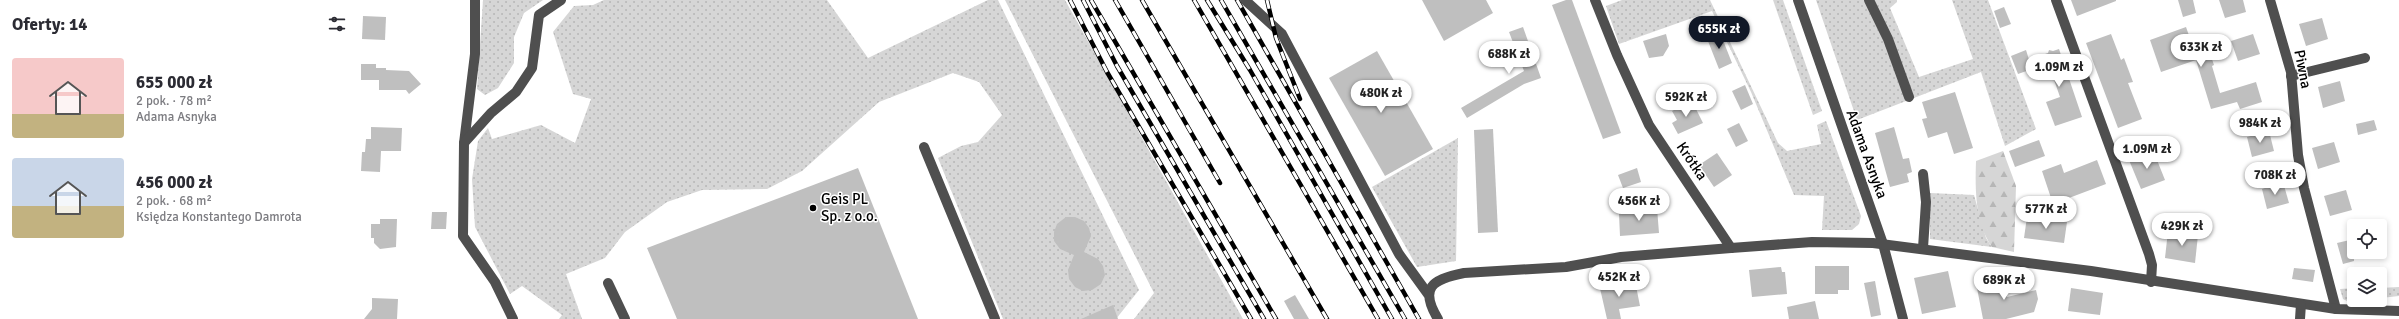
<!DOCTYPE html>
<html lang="pl">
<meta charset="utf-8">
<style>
:root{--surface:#fff;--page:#f7f7f7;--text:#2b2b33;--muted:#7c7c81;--accent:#111827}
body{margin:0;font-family:Signika,sans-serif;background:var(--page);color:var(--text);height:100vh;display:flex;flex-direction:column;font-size:15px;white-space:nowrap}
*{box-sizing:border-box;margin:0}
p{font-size:13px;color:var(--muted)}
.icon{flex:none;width:22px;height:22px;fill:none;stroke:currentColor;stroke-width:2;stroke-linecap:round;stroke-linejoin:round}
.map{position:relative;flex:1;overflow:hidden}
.sheet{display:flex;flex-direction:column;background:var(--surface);width:360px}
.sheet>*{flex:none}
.fabs{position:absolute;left:1987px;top:219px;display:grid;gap:8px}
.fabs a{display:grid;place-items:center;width:40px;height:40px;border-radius:4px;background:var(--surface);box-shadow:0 2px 6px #0003;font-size:20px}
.price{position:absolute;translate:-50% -34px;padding:0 9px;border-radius:14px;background:#fff;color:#222;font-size:13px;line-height:26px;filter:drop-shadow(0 1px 2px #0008)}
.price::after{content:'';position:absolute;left:50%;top:24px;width:12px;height:9px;margin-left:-6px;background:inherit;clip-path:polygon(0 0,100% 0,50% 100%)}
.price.current{background:var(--accent);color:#fff}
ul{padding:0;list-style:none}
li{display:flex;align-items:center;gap:12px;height:100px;padding:0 12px}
li span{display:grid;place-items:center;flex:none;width:112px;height:80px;border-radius:4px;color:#555}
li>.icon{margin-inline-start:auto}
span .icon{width:48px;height:48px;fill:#fffc;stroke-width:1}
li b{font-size:17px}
h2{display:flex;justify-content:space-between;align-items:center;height:48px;padding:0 12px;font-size:17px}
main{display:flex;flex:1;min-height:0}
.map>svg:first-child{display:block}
</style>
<main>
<section class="sheet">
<h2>Oferty: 14<svg class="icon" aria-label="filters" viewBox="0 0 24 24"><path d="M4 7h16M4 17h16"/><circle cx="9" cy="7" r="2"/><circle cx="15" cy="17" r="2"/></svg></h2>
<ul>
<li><span style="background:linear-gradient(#f6c9c9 70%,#c2b280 0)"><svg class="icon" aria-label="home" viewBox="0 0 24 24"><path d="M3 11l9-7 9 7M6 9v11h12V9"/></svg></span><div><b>655 000 zł</b><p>2 pok. · 78 m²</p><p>Adama Asnyka</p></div></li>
<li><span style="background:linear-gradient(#c9d6e8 60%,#c2b280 0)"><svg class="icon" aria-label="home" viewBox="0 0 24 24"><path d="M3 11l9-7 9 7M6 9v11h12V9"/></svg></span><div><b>456 000 zł</b><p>2 pok. · 68 m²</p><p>Księdza Konstantego Damrota</p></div></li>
</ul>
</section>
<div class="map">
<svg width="2039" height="319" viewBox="0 0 2039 319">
<defs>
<pattern id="green-dots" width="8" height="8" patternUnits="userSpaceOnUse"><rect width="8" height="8" fill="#d6d6d6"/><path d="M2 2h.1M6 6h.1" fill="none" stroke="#b6b6b6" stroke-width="1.8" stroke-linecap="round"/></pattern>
<pattern id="forest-firs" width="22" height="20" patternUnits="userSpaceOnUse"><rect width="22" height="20" fill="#d6d6d6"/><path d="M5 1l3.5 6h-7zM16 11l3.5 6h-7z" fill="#b6b6b6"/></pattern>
</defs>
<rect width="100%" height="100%" fill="#fff"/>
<!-- green -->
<g fill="url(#green-dots)">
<path d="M123,0h60l-19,13 -10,24v26l-16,25 -13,7 -8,-6z"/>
<path d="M244,0h223l41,58 120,-58h10l141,290 -23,29h-113l-65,-161 23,-12 17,-4 24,-27 -23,-33 -26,-9 -74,29 -77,69 -35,18 -65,1 -35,12 -42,30 -20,26 -39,16 16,45h-23l3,-4 -40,-29 -12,8 -35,-67 -3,-48 6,-38 10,-13 4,11 49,-14 34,18 16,-44 -18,-5 -20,-62 21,-26 19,-1z"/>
<path d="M645,0h60l178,319h-109l20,-26z"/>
<path d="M1262,0h88l68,143 9,8 34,-7 -4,-19 9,-4 35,95 -2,8 -7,6h-30l2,-34 -30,-1 -43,-103 -39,-81 -93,33 -13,-38z"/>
<path d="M1413,0h10l39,111 -9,4z"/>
<path d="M1456,0h81v2l-7,6 29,69 54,-18 -21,-59h36l48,129 -31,17 -24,-74 -124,48z"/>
<path d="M1098,138l-2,123 -39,6 -45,-80z"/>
<path d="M1570,193l44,2 12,43 6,9 -62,-8z"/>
<path d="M2039,287v9l-18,2 1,6 -35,-3 -4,-2 -3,-10 14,-1v12h26v-12z"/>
</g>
<!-- forest -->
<path fill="url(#forest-firs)" d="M1643,151l13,35 -2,66 -22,-5c-17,-24 -17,-57 -16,-86z"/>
<!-- building -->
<g fill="#bfbfbf">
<path d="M1062,0h64l7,13 -49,28z"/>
<path d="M1206,0h6l49,133 -18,6 -51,-134z"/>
<path d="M1711,0h45v1l-39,15z"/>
<path d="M1818,0h15l3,13 -13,4z"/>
<path d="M1859,0h24l3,12 -21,6z"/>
<path d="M1644,7l7,17 -11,4 -6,-17z"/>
<path d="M3,16l23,1 -1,23 -23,-1z"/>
<path d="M1962,18l6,21 -22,7 -7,-22z"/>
<path d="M1163,27l18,51 -17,6 -57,34 -6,-10 63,-37 -15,-39z"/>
<path d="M1826,27l6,17 13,-5 9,26 -2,1 8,27 36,-11 6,20 -22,7 -3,-7 -26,7 -15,-49 -35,12 -11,-32z"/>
<path d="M1359,30l13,33 -13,6 -13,-33z"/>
<path d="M1306,34l3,12 -6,10 -14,2 -6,-17z"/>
<path d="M1751,34l10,26 3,-2 9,24 -5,1 14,36 -24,9 -32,-85z"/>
<path d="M1893,34l7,20 -22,7 -7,-20z"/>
<path d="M1699,49l23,68 -27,9 -9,-24 14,-5 -8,-23 -12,4 -7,-20 15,-5 1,-3 4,1z"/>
<path d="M1666,50l6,19 -14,5 -7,-18z"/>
<path d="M1017,51l56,98 -48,27 -56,-98z"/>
<path d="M1,64h15v4h10v2l23,1 12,13 -12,10 -3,-4h-27v-10h-18z"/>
<path d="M1980,81l5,20 -22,7 -5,-21z"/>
<path d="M1385,85l8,19 -12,6 -9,-19z"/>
<path d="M1595,92l18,56 -19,6 -7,-22 -19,6 -6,-19 5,-1 -5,-16z"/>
<path d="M1332,101l11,22 -25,11 -6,-11 5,-3 -5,-9z"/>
<path d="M2014,120l3,10 -19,5 -2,-11z"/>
<path d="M1379,123l9,18 -12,6 -9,-18z"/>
<path d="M11,127l31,1 -1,23h-20l-1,21 -19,-1 1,-19h3l1,-13h5z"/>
<path d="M1534,127l9,32 6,-1 3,14 -5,2 2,8 -19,5 -15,-54z"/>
<path d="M1133,129l5,103 -20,1 -4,-103z"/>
<path d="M1909,131l5,20 -22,6 -5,-20z"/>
<path d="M1679,140l6,16 -30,11 -6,-16z"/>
<path d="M1974,142l6,20 -22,7 -6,-21z"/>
<path d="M1793,150l12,30 -24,9 -12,-29z"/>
<path d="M1357,153l15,22 -18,12 -15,-22z"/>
<path d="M1737,160l9,24 -53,20 -11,-33 19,-7 3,9z"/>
<path d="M498,168l60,151h-241l-30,-71z"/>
<path d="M1277,168l4,14 -18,6 -5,-13z"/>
<path d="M1923,182l6,21 -22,6 -5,-20z"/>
<path d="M1986,190l6,20 -22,6 -6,-20z"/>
<path d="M1297,208l2,25 -39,3 -1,-22 12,-1 -1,-4z"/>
<path d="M72,212h15l-1,17h-15z"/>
<path d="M706,217h9l9,4 5,7 2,8 -7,16 14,7 5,7 2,9 -4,9 -9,6 -9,1 -8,-4 -6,-8 -1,-9 6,-15 -14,-6 -6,-8v-9l3,-8z"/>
<path d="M1667,217l40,5 -3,21 -40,-5z"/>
<path d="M20,219h17l-1,28 -16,2 -6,-6v-5h-3v-14h9z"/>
<path d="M1808,231l30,4 -3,28 -30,-5z"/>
<path d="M1994,239v22l-11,3 -6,-21z"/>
<path d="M1455,266h34v24h-11v4h-23z"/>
<path d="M1421,267l1,5h3l2,22 -35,3 -3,-27z"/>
<path d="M1934,268l21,2 -2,12 -21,-3z"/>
<path d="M1588,271l8,36 -34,7 -8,-36z"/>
<path d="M1642,277l5,20 29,-7 2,9 -4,13 -28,7h-23l-7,-36z"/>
<path d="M1275,281l5,25 -21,3 2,10h-14l-8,-35z"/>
<path d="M1515,281l6,34 -10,2 -7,-34z"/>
<path d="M1711,288l32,5 -3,22 -32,-4z"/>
<path d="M935,295l14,24h-15l-10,-18z"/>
<path d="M12,298l26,1 -1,20h-33l8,-10z"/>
<path d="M1455,301l4,18h-30l-2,-12z"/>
<path d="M753,305l5,14h-37z"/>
</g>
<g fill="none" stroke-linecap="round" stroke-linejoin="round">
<!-- minor -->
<g stroke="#4f4f4f" stroke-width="10">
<path d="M885,0l37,34 117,220 29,40"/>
<path d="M1235,0l22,55 32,70 82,123"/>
<path d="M1438,0l85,244 20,75"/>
<path d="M1509,0l19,39 21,58"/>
<path d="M1696,0l93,254 3,11 -1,17"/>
<path d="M1910,0l21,72 7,83 6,33 32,121"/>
<path d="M1931,76l74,-18"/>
<path d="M104,143l11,-89v-54"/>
<path d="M564,147l71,172"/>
<path d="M1563,174l3,28 -3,46"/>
<path d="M248,283l17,36"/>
<path d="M153,319l-18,-37 -32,-46 1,-93 27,-30 25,-21 16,-24 7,-53 22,-15"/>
<path d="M1078,319c-19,-31 -6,-40 26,-46l102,-6 55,-10 110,-9 81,-6 61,1 218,28 245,38 63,2"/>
<path d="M1940,319l1,-15"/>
</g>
<defs>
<g id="rail">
<path d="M710,0l37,72 144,247"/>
<path d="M723,0l34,66 147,253"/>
<path d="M731,0l185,319"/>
<path d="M755,0l105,183"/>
<path d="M782,0l185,319"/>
<path d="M834,0l184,319"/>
<path d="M847,0l43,70 142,249"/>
<path d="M861,0l184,319"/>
<path d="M877,0l182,319"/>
<path d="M907,0l9,38 24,61"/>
</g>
</defs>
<!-- rail casing -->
<use href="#rail" stroke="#000" stroke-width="4.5"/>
<!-- rail -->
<use href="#rail" stroke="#fff" stroke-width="3" stroke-dasharray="9" stroke-linecap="butt"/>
</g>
<!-- markers -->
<circle fill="#000" stroke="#fff" stroke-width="1.5" cx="453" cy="208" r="4"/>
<g text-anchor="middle" stroke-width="3" stroke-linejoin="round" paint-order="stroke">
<!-- street labels -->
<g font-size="15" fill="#000" stroke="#fff">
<text transform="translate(1943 69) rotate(79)" y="5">Piwna</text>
<text transform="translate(1507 154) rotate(70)" y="5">Adama Asnyka</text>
<text transform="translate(1332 161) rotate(56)" y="5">Krótka</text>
</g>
<!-- poi labels -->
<g font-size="15" fill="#000" stroke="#fff" text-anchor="start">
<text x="461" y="204">Geis PL<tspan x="461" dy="17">Sp. z o.o.</tspan></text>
</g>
</g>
</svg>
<div class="fabs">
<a><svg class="icon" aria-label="locate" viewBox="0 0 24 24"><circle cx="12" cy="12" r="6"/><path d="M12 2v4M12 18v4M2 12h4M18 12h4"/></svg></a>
<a><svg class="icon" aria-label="layers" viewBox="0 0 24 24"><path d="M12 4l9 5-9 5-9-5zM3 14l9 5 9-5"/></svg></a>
</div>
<b class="price current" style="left:1359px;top:50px">655K zł</b>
<b class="price" style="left:1841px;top:68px">633K zł</b>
<b class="price" style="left:1149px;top:75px">688K zł</b>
<b class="price" style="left:1699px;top:88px">1.09M zł</b>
<b class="price" style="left:1021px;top:114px">480K zł</b>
<b class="price" style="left:1326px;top:118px">592K zł</b>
<b class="price" style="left:1900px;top:144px">984K zł</b>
<b class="price" style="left:1787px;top:170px">1.09M zł</b>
<b class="price" style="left:1915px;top:196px">708K zł</b>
<b class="price" style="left:1279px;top:222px">456K zł</b>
<b class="price" style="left:1686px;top:230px">577K zł</b>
<b class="price" style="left:1822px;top:247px">429K zł</b>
<b class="price" style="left:1259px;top:298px">452K zł</b>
<b class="price" style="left:1644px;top:301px">689K zł</b>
</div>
</main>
